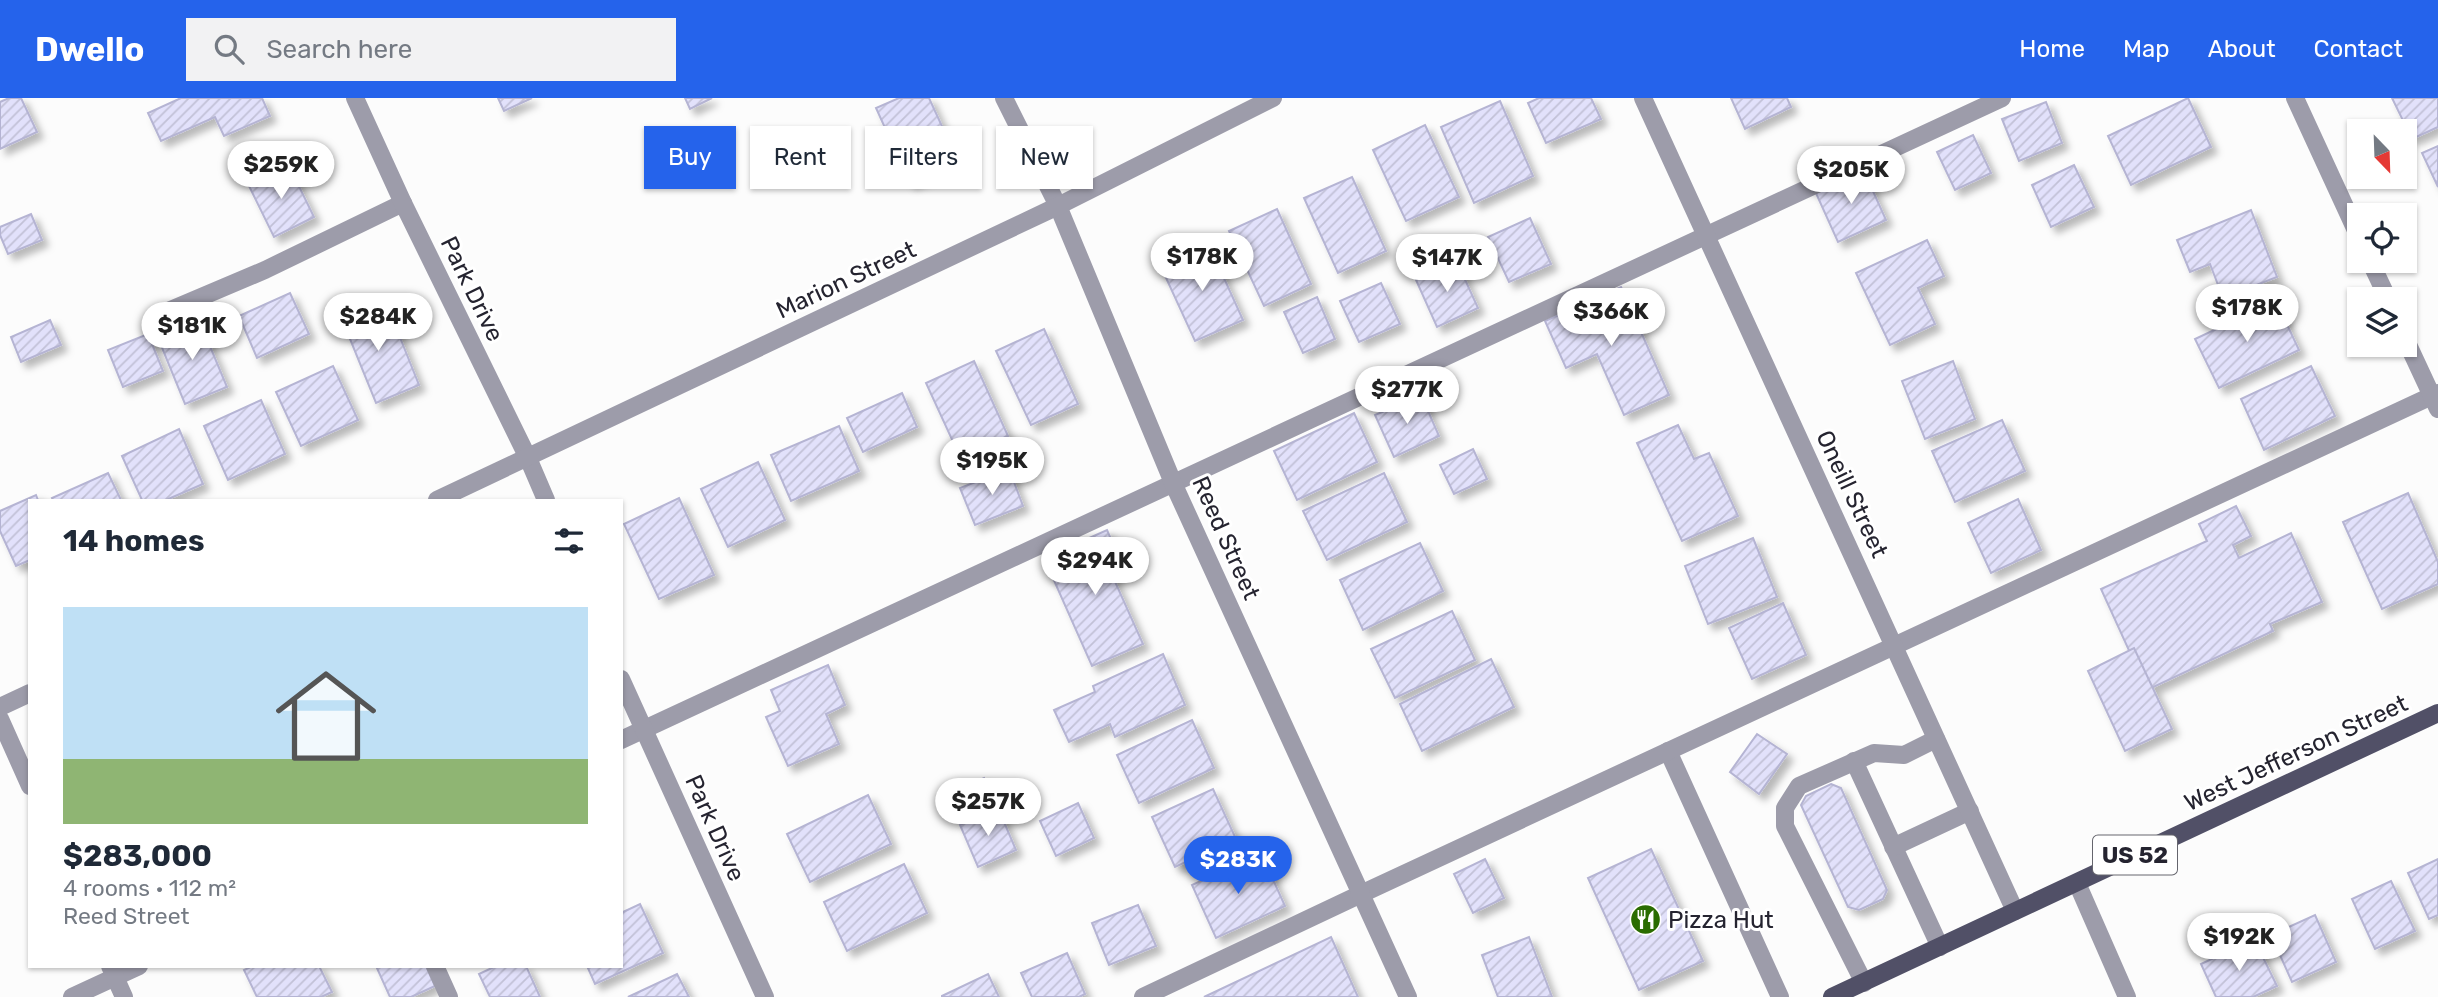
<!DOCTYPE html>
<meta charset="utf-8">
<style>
:root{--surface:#fff;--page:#f2f2f3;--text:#1f2937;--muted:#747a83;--accent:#2563eb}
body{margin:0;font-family:Rubik,sans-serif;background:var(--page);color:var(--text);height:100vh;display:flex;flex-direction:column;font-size:26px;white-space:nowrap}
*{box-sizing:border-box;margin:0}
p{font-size:23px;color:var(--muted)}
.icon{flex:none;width:38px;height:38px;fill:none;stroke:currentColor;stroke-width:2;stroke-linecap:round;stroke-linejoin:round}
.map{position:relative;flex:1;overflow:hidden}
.sheet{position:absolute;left:28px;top:401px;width:595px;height:469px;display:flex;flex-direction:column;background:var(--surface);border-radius:0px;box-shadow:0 2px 5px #0004}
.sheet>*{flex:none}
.guide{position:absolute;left:644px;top:28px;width:665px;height:63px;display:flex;gap:14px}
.needle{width:46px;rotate:157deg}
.buttons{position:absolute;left:2347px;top:21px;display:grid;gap:14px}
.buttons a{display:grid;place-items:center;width:70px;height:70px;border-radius:0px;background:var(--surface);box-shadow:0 2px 5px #0004;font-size:35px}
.price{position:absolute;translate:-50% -60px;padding:0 16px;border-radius:24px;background:#fff;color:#222;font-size:23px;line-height:46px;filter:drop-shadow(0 2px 4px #0008)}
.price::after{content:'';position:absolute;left:50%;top:42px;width:21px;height:16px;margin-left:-10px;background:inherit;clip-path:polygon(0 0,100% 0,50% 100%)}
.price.current{background:var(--accent);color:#fff}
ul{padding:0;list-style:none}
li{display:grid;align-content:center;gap:14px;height:371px;padding:0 35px}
li span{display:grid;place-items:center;height:217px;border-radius:0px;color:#555}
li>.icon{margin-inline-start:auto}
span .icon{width:126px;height:126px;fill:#fffc;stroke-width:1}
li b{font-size:30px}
h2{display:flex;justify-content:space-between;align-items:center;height:84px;padding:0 35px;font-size:30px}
.tag{padding:0 24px;border-radius:0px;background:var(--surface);box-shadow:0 2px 5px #0004;font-size:24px;line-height:63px}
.tag.current{background:var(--accent);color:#fff}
header{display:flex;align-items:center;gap:42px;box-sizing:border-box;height:98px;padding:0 35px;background:var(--accent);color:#fff}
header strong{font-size:33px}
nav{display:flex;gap:38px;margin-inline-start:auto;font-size:24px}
.search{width:490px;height:63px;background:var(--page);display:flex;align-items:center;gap:18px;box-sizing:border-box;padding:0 24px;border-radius:0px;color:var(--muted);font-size:26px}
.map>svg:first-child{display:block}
</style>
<header>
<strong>Dwello</strong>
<div class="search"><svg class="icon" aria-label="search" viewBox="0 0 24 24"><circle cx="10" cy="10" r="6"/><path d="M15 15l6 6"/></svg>Search here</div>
<nav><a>Home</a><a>Map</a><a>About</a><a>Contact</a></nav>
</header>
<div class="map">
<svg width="2438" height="899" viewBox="0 0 2438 899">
<defs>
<pattern id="building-hatch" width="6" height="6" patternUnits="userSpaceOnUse" patternTransform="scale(1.75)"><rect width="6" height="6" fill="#e2e1fb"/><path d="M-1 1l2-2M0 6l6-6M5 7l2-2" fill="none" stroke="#c2c1d7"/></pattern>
<filter id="shadow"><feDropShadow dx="6" dy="6" stdDeviation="3.5" flood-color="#0004"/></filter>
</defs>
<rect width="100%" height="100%" fill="#fcfcfc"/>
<!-- building -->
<g fill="url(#building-hatch)" stroke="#b5b4d3" stroke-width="2" filter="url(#shadow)">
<path d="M9,0h12l16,34 -37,17v-47z"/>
<path d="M181,0h81l8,18 -46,20 -9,-19 -54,24 -13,-28z"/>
<path d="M498,0h34l-28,13z"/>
<path d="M685,0h27l-22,11z"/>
<path d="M899,0h30l29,63 -48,22 -34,-75z"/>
<path d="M1539,0h52l10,21 -55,24 -18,-40z"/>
<path d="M1731,0h56l4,9 -46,22z"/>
<path d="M2188,0l23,49 -80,38 -23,-49z"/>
<path d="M2392,0h46v29l-26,12z"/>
<path d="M1500,3l33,75 -59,27 -33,-76z"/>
<path d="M2046,4l16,41 -43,18 -17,-42z"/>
<path d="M1425,27l34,72 -53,24 -33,-71z"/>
<path d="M1973,37l18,38 -36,17 -18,-38z"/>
<path d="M2438,48v41l-16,-34z"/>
<path d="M2074,67l20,42 -43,20 -19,-42z"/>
<path d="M289,68l25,51 -40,20 -25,-51z"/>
<path d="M1863,71l23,51 -48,22 -23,-51z"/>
<path d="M1352,79l34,74 -48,22 -34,-75z"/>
<path d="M1277,111l34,75 -47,22 -35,-75z"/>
<path d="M2251,112l26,67 -54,21 -13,-34 -20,8 -13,-32z"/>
<path d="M31,116l11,26 -34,14 -8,-19v-8z"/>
<path d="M1530,120l21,46 -42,18 -21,-45z"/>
<path d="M1927,142l17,36 -26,12 17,36 -45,21 -34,-72z"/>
<path d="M1209,147l34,75 -48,21 -34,-74z"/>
<path d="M1457,164l21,46 -41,19 -21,-47z"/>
<path d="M1381,185l19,41 -41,18 -19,-41z"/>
<path d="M1621,189l48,108 -45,20 -27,-61 -31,14 -21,-47z"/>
<path d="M290,195l19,41 -52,24 -18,-42z"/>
<path d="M1317,199l18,42 -32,14 -19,-41z"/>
<path d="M361,200l14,35 20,-8 24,60 -43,18 -39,-96z"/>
<path d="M2276,203l23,49 -80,38 -24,-49z"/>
<path d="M50,222l11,25 -40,17 -10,-25z"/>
<path d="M199,222l28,67 -42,17 -27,-66z"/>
<path d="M1044,231l34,75 -47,21 -35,-74z"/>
<path d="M148,236l15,37 -40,16 -15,-37z"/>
<path d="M974,263l34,75 -48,21 -34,-74z"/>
<path d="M1953,263l22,58 -50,20 -23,-58z"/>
<path d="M333,268l25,54 -57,26 -25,-54z"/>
<path d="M2311,268l24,50 -71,34 -23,-51z"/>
<path d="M902,295l15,34 -54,25 -16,-34z"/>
<path d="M1421,297l18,41 -45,21 -19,-42z"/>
<path d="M261,302l24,54 -57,26 -24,-54z"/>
<path d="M1354,315l23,49 -80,38 -23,-49z"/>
<path d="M2002,322l23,51 -70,31 -23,-51z"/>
<path d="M1678,327l16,34 15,-6 29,63 -56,25 -45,-98z"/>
<path d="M839,328l20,45 -68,30 -20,-46z"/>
<path d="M179,331l24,55 -37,16h-24l-20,-44z"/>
<path d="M1473,351l14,30 -33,15 -14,-29z"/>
<path d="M758,364l27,58 -57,27 -27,-58z"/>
<path d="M1009,371l14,37 -48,19 -15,-37z"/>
<path d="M108,375l13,27h-68l-1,-2z"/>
<path d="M1384,375l23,49 -80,38 -24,-49z"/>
<path d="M2408,395l30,69v22l-56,25 -39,-87z"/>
<path d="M36,397l2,5h-8v60l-14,6 -16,-35v-20z"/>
<path d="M679,400l35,77 -55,24 -35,-75z"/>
<path d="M2018,401l23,51 -50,23 -23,-50z"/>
<path d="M2236,408l15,30 -18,9 6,13 52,-25 31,69 -52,22 3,7 -126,59 -46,-101 106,-48 -8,-17z"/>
<path d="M1107,432l17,39 -12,6 31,69 -51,22 -48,-108z"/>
<path d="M1753,440l24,59 -69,27 -23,-58z"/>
<path d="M1420,445l23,48 -80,39 -23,-50z"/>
<path d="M1783,505l23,52 -54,24 -23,-51z"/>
<path d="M1452,513l23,49 -80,38 -24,-49z"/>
<path d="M2134,550l38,81 -47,22 -37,-80z"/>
<path d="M1163,556l22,51 -70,32 -5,-13 -41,18 -15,-32 41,-18 -2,-6z"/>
<path d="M1491,561l23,48 -92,44 -22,-47z"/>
<path d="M828,567l17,40 -19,9 13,30 -51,22 -22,-49 14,-6 -9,-21z"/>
<path d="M1192,622l22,48 -75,35 -22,-48z"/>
<path d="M1757,636l30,20 -28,40 -29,-22z"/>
<path d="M984,680l12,27 -36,17 -13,-27z"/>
<path d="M1831,686l10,4 46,102 -4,9 -24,11 -11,-3 -47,-102 5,-9z"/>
<path d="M1213,691l23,50 -61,28 -23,-50z"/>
<path d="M868,697l23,49 -81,38 -23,-48z"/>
<path d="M1078,705l16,35 -38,18 -16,-35z"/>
<path d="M998,710l18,42 -38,17 -18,-42z"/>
<path d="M1651,751l52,112 -64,29 -51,-112z"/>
<path d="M1261,755l24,53 -69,32 -24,-53z"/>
<path d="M1485,761l19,39 -31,15 -19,-39z"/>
<path d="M2438,761v56l-9,4 -21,-46z"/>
<path d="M904,766l23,49 -80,38 -23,-49z"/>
<path d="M2391,783l24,50 -40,18 -23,-50z"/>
<path d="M640,806l23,49 -68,31 -8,-18h34v-53z"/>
<path d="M1138,807l18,41 -47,19 -17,-42z"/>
<path d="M2315,817l21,47 -44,20 -21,-47z"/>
<path d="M1331,839l27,60h-154z"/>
<path d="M1529,839l23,60h-54l-16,-42z"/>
<path d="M2254,841l23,47 -24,11h-37l-15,-33z"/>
<path d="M1067,855l18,41 -6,3h-47l-11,-24z"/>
<path d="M253,868h66l13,26 -11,5h-64l-13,-27z"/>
<path d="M376,868h50l9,20 -24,11h-21z"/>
<path d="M496,868h30l14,31h-50l-11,-23z"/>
<path d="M677,876l12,23h-61z"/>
<path d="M988,876l11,23h-57v-1z"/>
</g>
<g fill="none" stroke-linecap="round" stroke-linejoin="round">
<!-- service -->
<g stroke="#9d9caa" stroke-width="18">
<path d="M154,219l111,-47 138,-67"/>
<path d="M621,642l1381,-642"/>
<path d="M1668,653l112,246"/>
<path d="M1854,663l86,186"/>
<path d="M1893,749l77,-36"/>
<path d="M435,868l14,31"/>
<path d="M1864,885l-79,-157v-18l14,-22 75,-33 30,2 32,-16"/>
<path d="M72,899l67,-31"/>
<path d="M1143,899l218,-103 1077,-501"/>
</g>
<!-- minor -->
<g stroke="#9d9caa" stroke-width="18">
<path d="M355,0l48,105 125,255 18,42"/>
<path d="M1004,0l54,108 116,279 234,512"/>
<path d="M1643,0l372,813"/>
<path d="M2295,0l64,139"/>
<path d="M2370,163l18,38"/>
<path d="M2404,238l34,73"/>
<path d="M621,581l144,318"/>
<path d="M0,621l30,67"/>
<path d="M2077,785l50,114"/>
<path d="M110,868l14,31"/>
</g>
<!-- tertiary -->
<g stroke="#9d9caa" stroke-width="18">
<path d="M437,402l621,-294 215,-108"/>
<path d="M0,609l30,-14"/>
</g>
<!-- primary -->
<path stroke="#515067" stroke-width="18" d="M1832,899l606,-284"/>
</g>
<!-- icons -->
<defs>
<symbol id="restaurant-disc" viewBox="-11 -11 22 22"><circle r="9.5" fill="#2a6c01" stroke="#fff"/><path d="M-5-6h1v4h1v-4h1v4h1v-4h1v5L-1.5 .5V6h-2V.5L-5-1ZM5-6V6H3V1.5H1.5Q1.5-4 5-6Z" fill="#fff"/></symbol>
</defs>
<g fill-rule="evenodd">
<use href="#restaurant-disc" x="1628" y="804" width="35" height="35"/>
</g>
<g text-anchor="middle" stroke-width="6" stroke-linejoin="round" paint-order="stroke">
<!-- shield labels -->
<rect fill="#fff" stroke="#66666e" stroke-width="2" x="2093" y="737.5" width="84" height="39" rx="5"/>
<g font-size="23" font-weight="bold" fill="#252430">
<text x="2135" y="765">US 52</text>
</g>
<!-- street labels -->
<g font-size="24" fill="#252430" stroke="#fff">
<text transform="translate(846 182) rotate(-25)" y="8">Marion Street</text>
<text transform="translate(472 191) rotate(64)" y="8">Park Drive</text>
<text transform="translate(1852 396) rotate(65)" y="8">Oneill Street</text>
<text transform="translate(1226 440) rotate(66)" y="8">Reed Street</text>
<text transform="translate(2296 655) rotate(-25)" y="8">West Jefferson Street</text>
<text transform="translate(715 730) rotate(66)" y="8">Park Drive</text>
</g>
<!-- poi labels -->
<g font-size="24" fill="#252430" stroke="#fff" text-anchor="start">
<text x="1668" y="830">Pizza Hut</text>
</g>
</g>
</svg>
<div class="buttons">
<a><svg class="needle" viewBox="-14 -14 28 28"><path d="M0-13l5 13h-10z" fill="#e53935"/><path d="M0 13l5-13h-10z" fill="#747a83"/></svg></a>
<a><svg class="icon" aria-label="locate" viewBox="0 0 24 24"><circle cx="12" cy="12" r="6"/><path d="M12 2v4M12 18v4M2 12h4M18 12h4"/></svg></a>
<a><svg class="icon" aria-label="layers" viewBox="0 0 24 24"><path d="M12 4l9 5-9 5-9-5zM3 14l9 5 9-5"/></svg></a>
</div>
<b class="price" style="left:281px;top:103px">$259K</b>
<b class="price" style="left:1851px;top:108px">$205K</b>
<b class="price" style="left:1202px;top:195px">$178K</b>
<b class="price" style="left:1447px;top:196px">$147K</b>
<b class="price" style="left:2247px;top:246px">$178K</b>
<b class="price" style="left:1611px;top:250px">$366K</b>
<b class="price" style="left:378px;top:255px">$284K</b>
<b class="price" style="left:192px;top:264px">$181K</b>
<b class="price" style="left:1407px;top:328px">$277K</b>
<b class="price" style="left:992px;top:399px">$195K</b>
<b class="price" style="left:1095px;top:499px">$294K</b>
<b class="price" style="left:988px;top:740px">$257K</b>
<b class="price current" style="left:1238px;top:798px">$283K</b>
<b class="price" style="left:2239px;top:875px">$192K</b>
<div class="guide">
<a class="tag current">Buy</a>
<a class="tag">Rent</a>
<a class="tag">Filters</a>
<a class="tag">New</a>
</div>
<section class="sheet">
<h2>14 homes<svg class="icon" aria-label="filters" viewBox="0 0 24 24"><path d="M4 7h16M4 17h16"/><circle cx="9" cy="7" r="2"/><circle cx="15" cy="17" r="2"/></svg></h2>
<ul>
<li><span style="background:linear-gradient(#bfe0f5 70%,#8fb573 0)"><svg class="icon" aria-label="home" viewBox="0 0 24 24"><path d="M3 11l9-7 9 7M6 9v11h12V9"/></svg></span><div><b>$283,000</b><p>4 rooms · 112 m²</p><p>Reed Street</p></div></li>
</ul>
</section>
</div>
